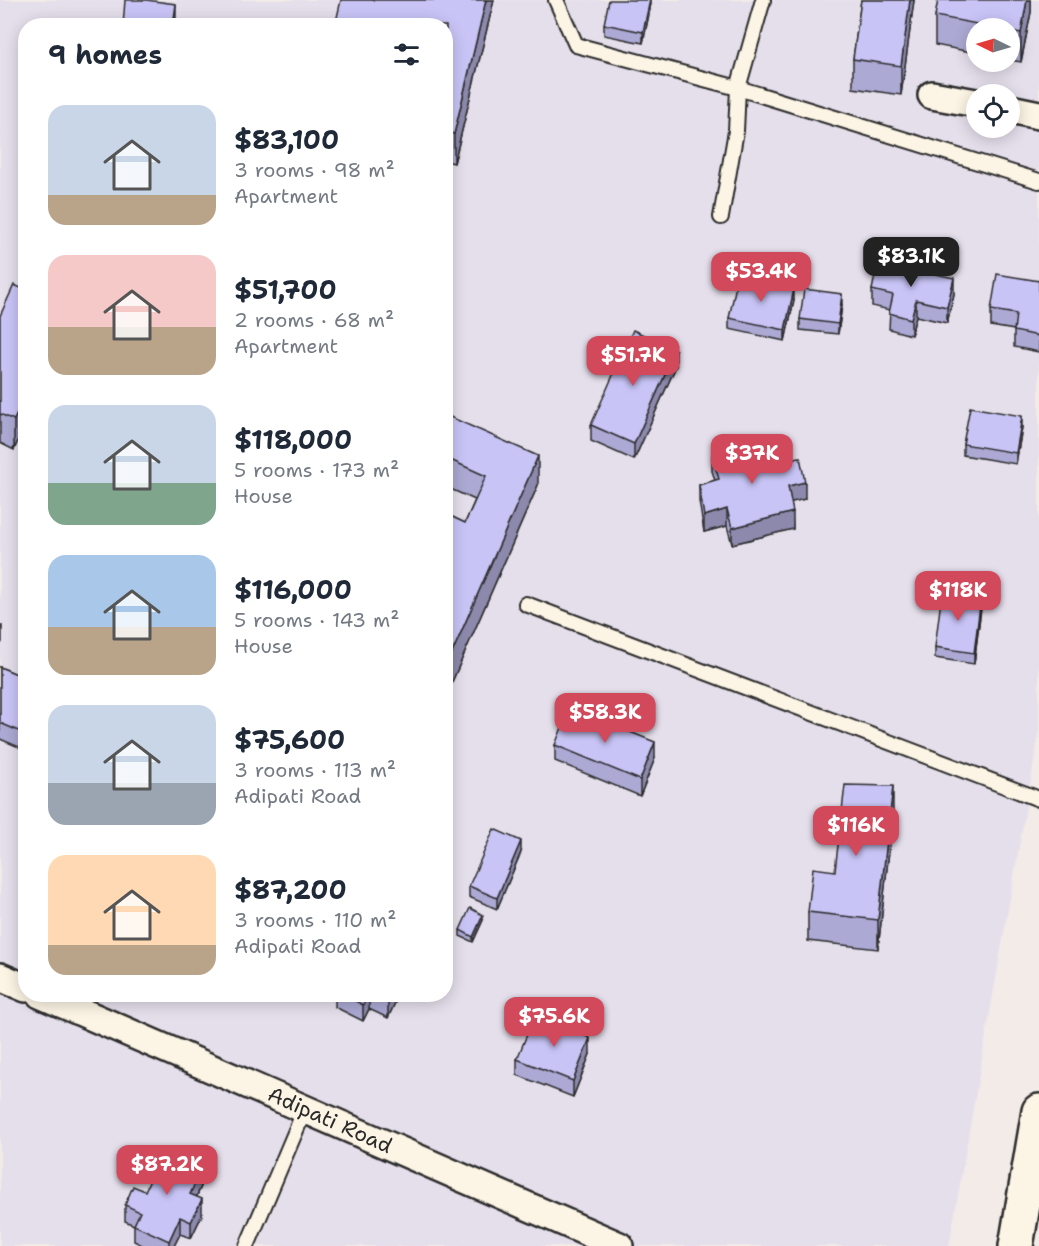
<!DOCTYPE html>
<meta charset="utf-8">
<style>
:root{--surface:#fff;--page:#f2f2f3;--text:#1f2937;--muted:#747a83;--accent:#d1495b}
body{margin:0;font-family:"Shantell Sans",sans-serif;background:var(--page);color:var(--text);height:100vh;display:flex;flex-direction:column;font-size:22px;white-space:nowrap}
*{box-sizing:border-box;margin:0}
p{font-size:20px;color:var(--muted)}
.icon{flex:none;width:33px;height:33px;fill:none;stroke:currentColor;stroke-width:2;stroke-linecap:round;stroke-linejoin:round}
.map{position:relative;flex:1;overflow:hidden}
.sheet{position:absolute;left:18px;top:18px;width:435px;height:984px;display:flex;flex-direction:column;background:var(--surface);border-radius:24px;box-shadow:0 3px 15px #0003}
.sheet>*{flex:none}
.needle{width:39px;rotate:275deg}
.buttons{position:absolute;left:966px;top:18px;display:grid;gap:12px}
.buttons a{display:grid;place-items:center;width:54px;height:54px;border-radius:50%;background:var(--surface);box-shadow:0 3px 15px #0003;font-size:30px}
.price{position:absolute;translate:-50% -51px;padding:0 14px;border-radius:12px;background:var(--accent);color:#fff;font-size:20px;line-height:39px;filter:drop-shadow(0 2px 3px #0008)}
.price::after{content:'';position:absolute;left:50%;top:36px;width:18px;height:14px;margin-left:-9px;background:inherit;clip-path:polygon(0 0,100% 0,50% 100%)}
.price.active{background:#222;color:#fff}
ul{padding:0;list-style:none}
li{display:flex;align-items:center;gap:18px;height:150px;padding:0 30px}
li span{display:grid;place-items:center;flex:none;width:168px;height:120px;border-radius:18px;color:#555}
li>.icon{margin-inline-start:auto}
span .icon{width:72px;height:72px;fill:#fffc;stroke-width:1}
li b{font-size:26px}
h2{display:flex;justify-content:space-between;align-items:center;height:72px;padding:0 30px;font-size:26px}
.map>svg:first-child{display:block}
</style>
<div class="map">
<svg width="1039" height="1246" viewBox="0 0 1039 1246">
<rect width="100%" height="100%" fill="#f2ebe8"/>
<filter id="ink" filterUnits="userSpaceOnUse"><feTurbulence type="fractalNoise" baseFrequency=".0167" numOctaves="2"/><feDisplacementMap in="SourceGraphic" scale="12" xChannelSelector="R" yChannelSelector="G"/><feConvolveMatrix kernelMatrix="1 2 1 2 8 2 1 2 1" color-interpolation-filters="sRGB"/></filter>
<g filter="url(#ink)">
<!-- built -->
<path fill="#e5dfec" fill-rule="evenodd" d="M0,0h1039v733l-90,513h-949zM26,26h420v968h-420zM976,28h34v34h-34zM976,94h34v34h-34z"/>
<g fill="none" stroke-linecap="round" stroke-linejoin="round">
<defs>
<g id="lane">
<path d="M556,0l20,45 162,43 301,93"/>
<path d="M721,217l15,-86 2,-43 25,-88"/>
<path d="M526,604l513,195"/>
<path d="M247,1246l58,-137"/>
</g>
<g id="street">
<path d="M932,95l44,8"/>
<path d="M1010,109l29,6"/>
<path d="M0,977l26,11"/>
<path d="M40,994l579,252"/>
</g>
<path id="primary" d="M1016,1246l23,-135"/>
</defs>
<!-- lane casing -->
<use href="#lane" stroke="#2b2b2b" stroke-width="18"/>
<!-- street casing -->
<use href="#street" stroke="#2b2b2b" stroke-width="32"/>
<!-- primary casing -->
<use href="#primary" stroke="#2b2b2b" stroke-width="38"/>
<!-- lane -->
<use href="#lane" stroke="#fcf5e5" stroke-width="14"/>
<!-- street -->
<use href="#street" stroke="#fcf5e5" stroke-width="27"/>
<!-- primary -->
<use href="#primary" stroke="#fcf5e5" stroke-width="33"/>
</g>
<!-- wall -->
<g fill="#aca9d4" stroke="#2b2b2b" stroke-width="1.5">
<path d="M341,0h153l-40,163 -8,-2v-135z"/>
<path d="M861,0h53l-13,95 -48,-7v-29z"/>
<path d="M1031,0v12l-10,50 -11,-2v-32h-34v25l-41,-8v-29z"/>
<path d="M650,9l-7,34 -39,-8v-11z"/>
<path d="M1039,281v71l-25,-5v-17l-23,-4v-16z"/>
<path d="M26,290v148l-6,-2 -6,14 -14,-7v-127z"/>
<path d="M872,290l82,4 -7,29 -31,-7 -5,19 -22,-6 1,-19 -18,-4z"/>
<path d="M794,300l-9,41 -56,-12v-11z"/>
<path d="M842,305l-4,29 -38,-4v-11z"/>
<path d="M676,366l-42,94 -43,-19v-16z"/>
<path d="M446,422l92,63 -90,206 -2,-1v-176l19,9 10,-23 -29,-13z"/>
<path d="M1022,427l-6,37 -53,-9v-11z"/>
<path d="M712,455l70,6 23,38 -14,3 2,27 -61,15 -5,-18 -23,6 -5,-31v-16l16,-5 -3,-9z"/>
<path d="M981,608l-7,56 -39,-6v-11z"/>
<path d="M0,667l26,11v72l-26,-11z"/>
<path d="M555,745l100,13 -15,38 -85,-35z"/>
<path d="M893,815l-15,134 -70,-8v-29l27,-41z"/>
<path d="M521,852l-24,57 -28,-12v-11z"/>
<path d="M483,920l-10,22 -13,-6v-6z"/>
<path d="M335,994h64l-11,24 -19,-9 -6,12 -28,-14z"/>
<path d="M590,1054l-17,43 -56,-22v-16z"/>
<path d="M203,1182l-6,14 5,19 -11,23 -11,-4 -6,12h-30l-10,-5v-16l-9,-4v-16l20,-14z"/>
</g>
<!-- shaded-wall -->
<g fill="#8c89ac" stroke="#2b2b2b" stroke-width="1.5">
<path d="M486,0h8l-40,163v-29z"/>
<path d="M650,0v9l-7,34v-11z"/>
<path d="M910,0h4l-13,95v-29z"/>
<path d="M1027,0h4v12l-10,50v-29z"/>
<path d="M176,4v22h-3z"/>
<path d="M453,277v29l-7,16v-29z"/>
<path d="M954,278v16l-7,29v-16z"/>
<path d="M794,289v11l-9,41v-11z"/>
<path d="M842,294v11l-4,29v-10z"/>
<path d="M916,300v16l-5,19v-16z"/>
<path d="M676,350v16l-42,94v-16z"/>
<path d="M20,407v29l-6,14v-30z"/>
<path d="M1022,416v11l-6,37v-11z"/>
<path d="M538,456v29l-90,206v-29z"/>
<path d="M805,482v17l-17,4v-17z"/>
<path d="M727,509v17l-23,6v-16z"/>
<path d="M793,512v17l-61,15v-16z"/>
<path d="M981,597v11l-7,56v-11z"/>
<path d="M2,625v17l-2,3v-16z"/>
<path d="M655,742v16l-15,38v-16z"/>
<path d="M893,786v29l-15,134v-29z"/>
<path d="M521,841v11l-24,57v-11z"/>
<path d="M483,915v5l-10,22v-5z"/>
<path d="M368,994h1v15l-6,12v-16z"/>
<path d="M391,994h8l-11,24v-16z"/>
<path d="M590,1038v16l-17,43v-16z"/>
<path d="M203,1166v16l-13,28v-16z"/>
<path d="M202,1199v16l-11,23v-16z"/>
<path d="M180,1217v17l-6,12h-5v-5z"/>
</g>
<!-- building -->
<g fill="#c8c4f6" stroke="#2b2b2b" stroke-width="1.5">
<path d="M125,0h21l30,4 -3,22h-50z"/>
<path d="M341,0h145l-32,134 -8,-2v-106h-111z"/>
<path d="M609,0h41l-7,32 -39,-8z"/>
<path d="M861,0h49l-9,66 -48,-7z"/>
<path d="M938,0h89l-6,33 -11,-2v-3h-12l-63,-12z"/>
<path d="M878,261l76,17 -7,29 -31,-7 -5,19 -22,-6 4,-18 -21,-5z"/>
<path d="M446,273l7,4 -7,16z"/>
<path d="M997,274l42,7v55l-25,-5 2,-17 -25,-4z"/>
<path d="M738,276l56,13 -9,41 -56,-12z"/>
<path d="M14,285l12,5v119l-6,-2 -6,13 -14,-6v-98z"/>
<path d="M804,289l38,5 -4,30 -38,-5z"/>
<path d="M633,330l43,20 -42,94 -43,-19z"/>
<path d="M970,407l52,9 -6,37 -53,-9z"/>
<path d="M448,416l90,40 -90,206 -2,-1v-97l5,-13 -5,-3v-34l19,9 21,-47 -40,-18v-36z"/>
<path d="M777,442l5,19 18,-4 5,25 -17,4 5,26 -61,16 -5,-19 -23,7 -5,-31 20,-6 -7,-24z"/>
<path d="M942,592l39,5 -7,56 -39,-6z"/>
<path d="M0,667l26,11v56l-26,-11z"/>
<path d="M570,708l85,34 -15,38 -85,-35z"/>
<path d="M845,785l48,1 -15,134 -70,-8 5,-44 22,3z"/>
<path d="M494,829l27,12 -24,57 -28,-12z"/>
<path d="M470,908l13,7 -10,22 -13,-7z"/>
<path d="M342,994h26l-5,11z"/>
<path d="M373,994h18l-3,8z"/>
<path d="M535,1015l55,23 -17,43 -56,-22z"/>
<path d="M164,1149l39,17 -13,28 12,5 -11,23 -11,-5 -11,24 -35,-16 6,-13 -15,-7 8,-19 12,5z"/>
</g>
</g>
<g text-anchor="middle" stroke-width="5" stroke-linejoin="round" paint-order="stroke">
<!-- street labels -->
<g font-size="21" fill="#2b2b2b" stroke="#fcf5e5">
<text transform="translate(330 1120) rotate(24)" y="7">Adipati Road</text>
</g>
</g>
</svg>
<div class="buttons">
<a><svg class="needle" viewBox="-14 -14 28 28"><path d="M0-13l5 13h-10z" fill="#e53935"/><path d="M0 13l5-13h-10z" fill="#747a83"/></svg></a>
<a><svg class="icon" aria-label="locate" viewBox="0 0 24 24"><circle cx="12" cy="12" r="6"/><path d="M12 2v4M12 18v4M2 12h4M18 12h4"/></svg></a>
</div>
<b class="price active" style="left:911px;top:288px">$83.1K</b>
<b class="price" style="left:761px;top:303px">$53.4K</b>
<b class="price" style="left:633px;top:387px">$51.7K</b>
<b class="price" style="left:752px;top:485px">$37K</b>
<b class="price" style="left:958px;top:622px">$118K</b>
<b class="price" style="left:605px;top:744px">$58.3K</b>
<b class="price" style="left:856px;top:857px">$116K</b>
<b class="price" style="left:554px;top:1048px">$75.6K</b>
<b class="price" style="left:167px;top:1196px">$87.2K</b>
<section class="sheet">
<h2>9 homes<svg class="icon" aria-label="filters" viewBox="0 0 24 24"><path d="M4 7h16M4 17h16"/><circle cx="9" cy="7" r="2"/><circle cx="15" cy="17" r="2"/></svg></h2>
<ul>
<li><span style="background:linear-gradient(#c9d6e8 75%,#b9a48a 0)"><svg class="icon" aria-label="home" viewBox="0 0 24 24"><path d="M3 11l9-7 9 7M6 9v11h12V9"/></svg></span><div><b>$83,100</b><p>3 rooms · 98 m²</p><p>Apartment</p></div></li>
<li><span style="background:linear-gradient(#f6c9c9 60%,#b9a48a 0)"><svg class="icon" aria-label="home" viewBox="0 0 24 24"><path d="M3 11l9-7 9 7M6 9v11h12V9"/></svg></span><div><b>$51,700</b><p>2 rooms · 68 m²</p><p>Apartment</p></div></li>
<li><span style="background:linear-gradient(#c9d6e8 65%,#7fa58c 0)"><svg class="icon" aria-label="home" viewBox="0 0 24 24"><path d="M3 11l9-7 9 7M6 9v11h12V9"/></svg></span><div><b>$118,000</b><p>5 rooms · 173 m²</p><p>House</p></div></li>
<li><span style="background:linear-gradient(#a9c7e8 60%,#b9a48a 0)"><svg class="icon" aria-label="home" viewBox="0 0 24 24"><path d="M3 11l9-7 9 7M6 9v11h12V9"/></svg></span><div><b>$116,000</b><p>5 rooms · 143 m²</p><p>House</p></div></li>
<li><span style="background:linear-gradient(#c9d6e8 65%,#9aa5b1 0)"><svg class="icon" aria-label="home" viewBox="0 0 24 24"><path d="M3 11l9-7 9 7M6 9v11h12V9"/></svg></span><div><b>$75,600</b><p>3 rooms · 113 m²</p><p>Adipati Road</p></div></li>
<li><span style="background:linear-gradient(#ffd9b3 75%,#b9a48a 0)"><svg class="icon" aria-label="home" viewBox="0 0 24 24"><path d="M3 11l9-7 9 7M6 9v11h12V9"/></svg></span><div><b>$87,200</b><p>3 rooms · 110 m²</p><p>Adipati Road</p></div></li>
</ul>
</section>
</div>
